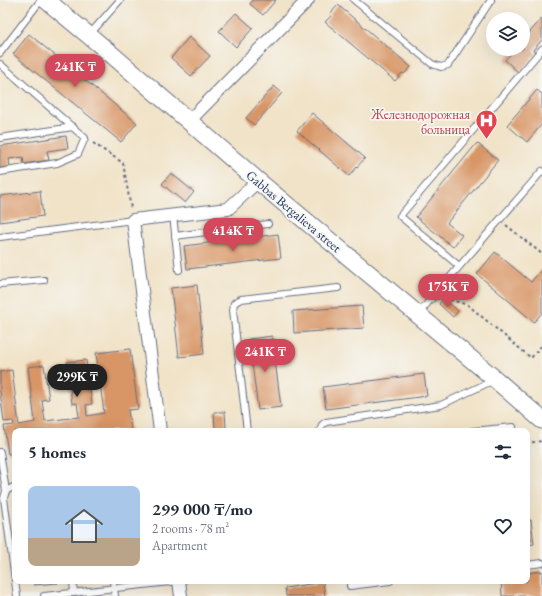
<!DOCTYPE html>
<meta charset="utf-8">
<style>
:root{--surface:#fff;--page:#f2f2f3;--text:#1f2937;--muted:#747a83;--line:#e0e1e3;--accent:#d1495b}
body{margin:0;font-family:"EB Garamond",serif;background:var(--page);color:var(--text);height:100vh;display:flex;flex-direction:column;font-size:15px;white-space:nowrap}
*{box-sizing:border-box;margin:0}
p{font-size:13px;color:var(--muted)}
.icon{flex:none;width:22px;height:22px;fill:none;stroke:currentColor;stroke-width:2;stroke-linecap:round;stroke-linejoin:round}
.map{position:relative;flex:1;overflow:hidden}
.sheet{position:absolute;left:12px;top:428px;width:518px;height:156px;display:flex;flex-direction:column;background:var(--surface);border-radius:8px;box-shadow:0 4px 16px #0002}
.sheet>*{flex:none}
.buttons{position:absolute;left:486px;top:12px;display:grid;gap:8px}
.buttons a{display:grid;place-items:center;width:44px;height:44px;border-radius:50%;background:var(--surface);box-shadow:0 4px 16px #0002;font-size:20px}
.price{position:absolute;translate:-50% -34px;padding:0 9px;border-radius:14px;background:var(--accent);color:#fff;font-size:13px;line-height:26px;filter:drop-shadow(0 1px 2px #0008)}
.price::after{content:'';position:absolute;left:50%;top:24px;width:12px;height:9px;margin-left:-6px;background:inherit;clip-path:polygon(0 0,100% 0,50% 100%)}
.price.on{background:#222;color:#fff}
ul{padding:0;list-style:none}
li{display:flex;align-items:center;gap:12px;height:100px;padding:0 16px}
li+li{border-top:1px solid var(--line)}
li span{display:grid;place-items:center;flex:none;width:112px;height:80px;border-radius:8px;color:#555}
li>.icon{margin-inline-start:auto}
span .icon{width:48px;height:48px;fill:#fffc;stroke-width:1}
li b{font-size:17px}
h2{display:flex;justify-content:space-between;align-items:center;height:48px;padding:0 16px;font-size:17px}
.map>svg:first-child{display:block}
</style>
<div class="map">
<svg width="542" height="596" viewBox="0 0 542 596">
<rect width="100%" height="100%" fill="#f6f6f2"/>
<filter id="ink" filterUnits="userSpaceOnUse"><feTurbulence type="fractalNoise" baseFrequency=".025" numOctaves="2"/><feDisplacementMap in="SourceGraphic" scale="8" xChannelSelector="R" yChannelSelector="G"/><feConvolveMatrix kernelMatrix="1 2 1 2 8 2 1 2 1" color-interpolation-filters="sRGB"/></filter>
<filter id="wash" filterUnits="userSpaceOnUse"><feTurbulence type="fractalNoise" baseFrequency=".012" numOctaves="4" result="noise"/><feDisplacementMap in="SourceGraphic" scale="16" xChannelSelector="R" yChannelSelector="G"/><feGaussianBlur stdDeviation="0.9" result="paint"/><feColorMatrix in="noise" values="0 0 0 0 0 0 0 0 0 0 0 0 0 0 0 0 0 1.4 0 .05"/><feComposite in="paint" operator="in"/></filter>
<g filter="url(#wash)">
<rect width="100%" height="100%" fill="#f1e3c8"/>
<g id="blocks">
<!-- building -->
<g fill="#d89565">
<path d="M253,0h23l-13,15 -13,-11z"/>
<path d="M338,5l73,62 -7,7 -2,-1 -7,8 -70,-59 6,-6 -1,-2z"/>
<path d="M236,13l17,15 -17,19 -17,-16z"/>
<path d="M542,18v22l-9,10 3,4 -17,19 -14,-13 10,-11h8v-9z"/>
<path d="M29,34l108,89 -16,19 -108,-88z"/>
<path d="M189,37l21,19 -19,20 -20,-18z"/>
<path d="M274,86l8,7 -28,32 -8,-7z"/>
<path d="M537,90l5,4v30l-15,18 -20,-17z"/>
<path d="M312,113l53,45 -16,18 -52,-45z"/>
<path d="M66,136l2,12 -21,3 2,9 -25,4 -1,-7 -14,2 1,8 -10,1v-22z"/>
<path d="M477,143l21,17 -51,63 15,12 -9,12 -37,-30z"/>
<path d="M171,173l23,19 -9,11 -23,-19z"/>
<path d="M40,191l3,25 -43,6v-26z"/>
<path d="M278,234l3,24 -94,11 -3,-23z"/>
<path d="M495,252l36,30 11,-13v44l-8,9 -57,-48z"/>
<path d="M197,285l7,69 -25,3 -8,-69z"/>
<path d="M444,298l14,13 -5,6 -14,-13z"/>
<path d="M362,306l2,22 -70,5 -1,-22z"/>
<path d="M272,336l9,71 -23,3 -9,-71z"/>
<path d="M130,349l8,60 -10,1 3,21h-116v22l-7,1 -4,-28 10,-1 -1,-4 -9,1 -4,-30v-20l12,-2 7,55 16,-3 -7,-55 16,-2 5,34 -7,1 3,21 34,-4 -2,-14 -5,1 -5,-42 19,-2 6,44 -6,1 1,11 17,-3 -8,-60z"/>
<path d="M424,374l3,22 -101,13 -3,-22z"/>
<path d="M214,412h11l1,16 -11,1z"/>
<path d="M527,520h4l3,24 -7,1z"/>
<path d="M542,571v25h-40l-1,-15h26v-8z"/>
<path d="M33,581h25v2l-24,2z"/>
<path d="M323,582l2,14h-39l-1,-8z"/>
</g>
</g>
</g>
<g filter="url(#ink)">
<use href="#blocks" fill-opacity="0" stroke="#666e83" stroke-width="1"/>
<g fill="none" stroke-linecap="round" stroke-linejoin="round">
<defs>
<g id="lane">
<path d="M354,0l78,64 9,3 7,-2 43,-65"/>
<path d="M90,34l30,-34"/>
<path d="M0,53l41,-53"/>
<path d="M0,64l85,74 -7,16 -21,9 -57,9"/>
<path d="M0,138l73,-11"/>
<path d="M173,215l6,55"/>
<path d="M175,236l93,-12"/>
<path d="M0,237l133,-17"/>
<path d="M459,266l-59,-50 142,-167"/>
<path d="M0,284l44,-4"/>
<path d="M419,313l123,-142"/>
<path d="M247,431l-14,-121 1,-7 7,-4 97,-11"/>
<path d="M320,431l2,-6 4,-3 115,-17 53,-25"/>
<path d="M473,431l40,-4"/>
<path d="M0,452l6,39"/>
<path d="M15,486l-9,5 -2,7 11,82"/>
<path d="M527,565l15,-2"/>
<path d="M15,581l2,15"/>
<path d="M73,581l1,12"/>
<path d="M113,581l2,15"/>
<path d="M350,586l40,-5"/>
<path d="M44,596l135,-15"/>
</g>
<g id="street">
<path d="M189,121l119,-121"/>
<path d="M160,431l-27,-211 95,-11 30,-28"/>
<path d="M179,581l2,15"/>
</g>
<path id="secondary" d="M46,0l64,53 148,128 237,198 47,41"/>
</defs>
<!-- lane casing -->
<use href="#lane" stroke="#666e83" stroke-width="8"/>
<!-- street casing -->
<use href="#street" stroke="#666e83" stroke-width="14"/>
<!-- secondary casing -->
<use href="#secondary" stroke="#666e83" stroke-width="19"/>
<!-- path -->
<g stroke="#666e83" stroke-width="2" stroke-dasharray="3 3" stroke-linecap="butt">
<path d="M93,143l30,20 8,46"/>
<path d="M506,225l36,29"/>
<path d="M444,298l24,7 63,53 11,-13"/>
<path d="M527,442v1l15,-2"/>
</g>
<!-- lane -->
<use href="#lane" stroke="#fff" stroke-width="6"/>
<!-- street -->
<use href="#street" stroke="#fff" stroke-width="12"/>
<!-- secondary -->
<use href="#secondary" stroke="#fff" stroke-width="17"/>
</g>
</g>
<!-- icons -->
<defs>
<symbol id="hospital-pin" viewBox="-11 -11 22 30"><path d="M0 17L-7.5 6A9.5 9.5 0 1 1 7.5 6Z" fill="#e0444e" stroke="#f6f6f2"/><path d="M-5-5h3v3.5h4V-5h3V5h-3V1.5h-4V5h-3Z" fill="#fff"/></symbol>
</defs>
<g fill-rule="evenodd">
<use href="#hospital-pin" x="474" y="108" width="25" height="34"/>
</g>
<g text-anchor="middle" stroke-width="3.5" stroke-linejoin="round" paint-order="stroke">
<!-- health labels -->
<g font-size="13" fill="#be3a42" stroke="#f6f6f2" text-anchor="end">
<text x="470" y="119">Железнодорожная<tspan x="470" dy="15">больница</tspan></text>
</g>
<!-- street labels -->
<g font-size="13" fill="#1b2f5e" stroke="#f6f6f2">
<text transform="translate(294 211) rotate(40)" y="5">Gabbas Bergalieva street</text>
</g>
</g>
</svg>
<div class="buttons">
<a><svg class="icon" aria-label="layers" viewBox="0 0 24 24"><path d="M12 4l9 5-9 5-9-5zM3 14l9 5 9-5"/></svg></a>
</div>
<b class="price" style="left:75px;top:88px">241K ₸</b>
<b class="price" style="left:233px;top:252px">414K ₸</b>
<b class="price" style="left:448px;top:308px">175K ₸</b>
<b class="price" style="left:265px;top:373px">241K ₸</b>
<b class="price on" style="left:77px;top:398px">299K ₸</b>
<section class="sheet">
<h2>5 homes<svg class="icon" aria-label="filters" viewBox="0 0 24 24"><path d="M4 7h16M4 17h16"/><circle cx="9" cy="7" r="2"/><circle cx="15" cy="17" r="2"/></svg></h2>
<ul>
<li><span style="background:linear-gradient(#a9c7e8 65%,#b9a48a 0)"><svg class="icon" aria-label="home" viewBox="0 0 24 24"><path d="M3 11l9-7 9 7M6 9v11h12V9"/></svg></span><div><b>299 000 ₸/mo</b><p>2 rooms · 78 m²</p><p>Apartment</p></div><svg class="icon" aria-label="heart" viewBox="0 0 24 24"><path d="M12 20l-8-8c-3-5 5-10 8-4 3-6 11-1 8 4z"/></svg></li>
</ul>
</section>
</div>
